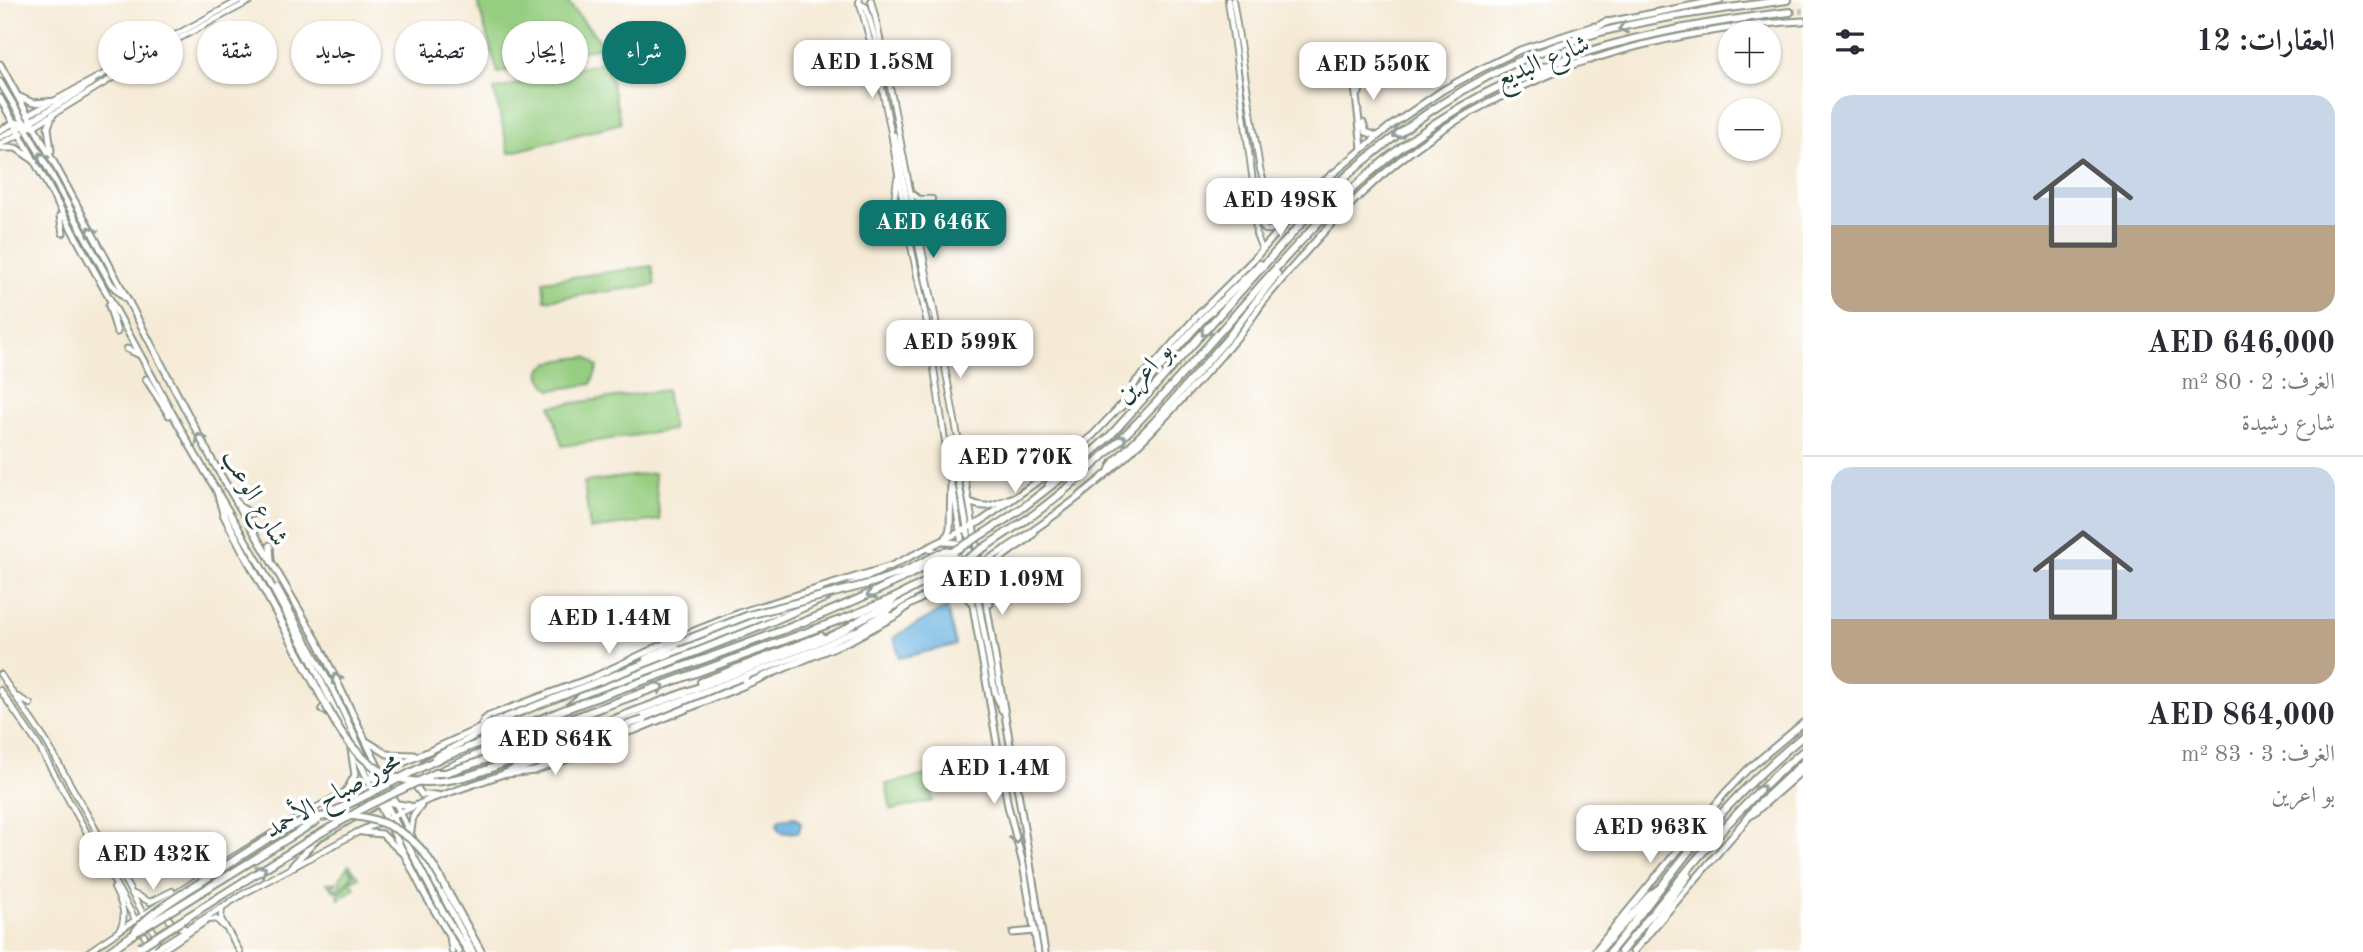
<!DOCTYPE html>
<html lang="ar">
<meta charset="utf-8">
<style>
:root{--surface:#fff;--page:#f7f7f7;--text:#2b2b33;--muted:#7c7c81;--line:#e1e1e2;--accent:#0f766e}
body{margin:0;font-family:"Old Standard TT",Amiri,serif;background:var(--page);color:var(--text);direction:rtl;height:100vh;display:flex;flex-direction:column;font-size:26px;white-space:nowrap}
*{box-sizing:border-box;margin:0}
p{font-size:23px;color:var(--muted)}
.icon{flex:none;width:38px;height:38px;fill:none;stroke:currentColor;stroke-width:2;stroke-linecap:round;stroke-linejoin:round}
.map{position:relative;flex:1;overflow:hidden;direction:ltr}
.details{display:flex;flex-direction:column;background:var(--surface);width:560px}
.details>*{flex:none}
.top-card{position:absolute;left:21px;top:21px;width:665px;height:63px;direction:rtl;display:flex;gap:14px}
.buttons{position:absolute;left:1718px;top:21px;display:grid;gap:14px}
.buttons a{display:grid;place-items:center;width:63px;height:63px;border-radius:50%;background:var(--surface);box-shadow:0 2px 5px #0004;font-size:35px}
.price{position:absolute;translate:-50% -60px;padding:0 16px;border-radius:14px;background:#fff;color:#222;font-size:23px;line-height:46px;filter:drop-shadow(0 2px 4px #0008)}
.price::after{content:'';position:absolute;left:50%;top:42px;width:21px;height:16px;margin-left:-10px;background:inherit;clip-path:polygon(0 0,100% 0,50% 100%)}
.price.active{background:var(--accent);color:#fff}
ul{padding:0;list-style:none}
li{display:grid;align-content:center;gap:14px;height:371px;padding:0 28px}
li+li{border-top:2px solid var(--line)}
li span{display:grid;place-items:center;height:217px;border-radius:21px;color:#555}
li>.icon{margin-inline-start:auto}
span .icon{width:126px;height:126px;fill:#fffc;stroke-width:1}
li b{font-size:30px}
h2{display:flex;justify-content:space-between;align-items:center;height:84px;padding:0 28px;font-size:30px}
.chip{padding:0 24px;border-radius:32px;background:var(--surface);box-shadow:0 2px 5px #0004;font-size:24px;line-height:63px}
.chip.active{background:var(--accent);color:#fff}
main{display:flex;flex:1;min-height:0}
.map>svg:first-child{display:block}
</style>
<main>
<section class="details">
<h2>العقارات: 12<svg class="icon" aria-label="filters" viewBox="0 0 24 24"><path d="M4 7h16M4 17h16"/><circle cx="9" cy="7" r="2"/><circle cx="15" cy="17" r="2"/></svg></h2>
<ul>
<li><span style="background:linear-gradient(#c9d6e8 60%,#b9a48a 0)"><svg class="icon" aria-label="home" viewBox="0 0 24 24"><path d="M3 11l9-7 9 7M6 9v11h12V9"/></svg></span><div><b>AED 646,000</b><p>الغرف: 2 · 80 m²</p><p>شارع رشيدة</p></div></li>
<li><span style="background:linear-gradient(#c9d6e8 70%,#b9a48a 0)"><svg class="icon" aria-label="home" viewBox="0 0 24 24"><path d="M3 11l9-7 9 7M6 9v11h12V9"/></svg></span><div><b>AED 864,000</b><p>الغرف: 3 · 83 m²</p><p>بو اعرين</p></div></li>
</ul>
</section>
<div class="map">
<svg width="1803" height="952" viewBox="0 0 1803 952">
<rect width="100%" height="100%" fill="#fff"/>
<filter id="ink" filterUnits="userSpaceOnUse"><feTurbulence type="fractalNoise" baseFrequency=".0143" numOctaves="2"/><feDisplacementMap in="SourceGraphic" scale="14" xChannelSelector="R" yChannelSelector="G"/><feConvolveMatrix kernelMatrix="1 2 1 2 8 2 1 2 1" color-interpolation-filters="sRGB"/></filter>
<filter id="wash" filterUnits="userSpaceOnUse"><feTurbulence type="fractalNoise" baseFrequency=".00686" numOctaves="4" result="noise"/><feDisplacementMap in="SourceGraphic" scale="28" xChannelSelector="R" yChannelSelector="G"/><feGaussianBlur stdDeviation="1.57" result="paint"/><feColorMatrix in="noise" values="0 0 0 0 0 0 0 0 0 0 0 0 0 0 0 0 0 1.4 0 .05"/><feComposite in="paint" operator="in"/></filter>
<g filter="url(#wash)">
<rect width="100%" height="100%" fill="#f5ead6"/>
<!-- green -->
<g fill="#96ce81" stroke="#5a865a" stroke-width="2">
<path d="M566,0l38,46 -106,27 -21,-72z"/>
<path d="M606,61l15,62 -112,30 -15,-63z"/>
<path d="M652,266l3,19 -110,15 -2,-19z"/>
<path d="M587,357l11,10 -7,17 -40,6c-32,-30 18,-31 36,-33z"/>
<path d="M666,390l7,40 -111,16 -11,-40z"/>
<path d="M654,473l6,47 -70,9 -6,-47z"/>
<path d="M928,775l5,26 -42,9 -5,-26z"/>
<path d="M349,865l10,12 -8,5 4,6 -16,11 -2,-5c9,-3 8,-10 15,-15l1,-8 -4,-2 3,6 -11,16h-7l-7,-8 10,-1v2l-6,1 7,5 3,-9 -2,-2z"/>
</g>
<!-- water -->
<g fill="#6ab2e1" stroke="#44788a" stroke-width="2">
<path d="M947,607l9,38 -57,13 -5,-21z"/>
<path d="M795,817l6,6 -2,9 -16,1 -4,-2 -2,-8 3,-4z"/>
</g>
</g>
<g filter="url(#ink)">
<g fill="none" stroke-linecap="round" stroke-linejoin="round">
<!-- highway-tunnel -->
<path stroke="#cac7b6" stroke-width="6" stroke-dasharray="6 3" stroke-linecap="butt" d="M1790,12l13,-1"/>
<defs>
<g id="minor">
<path d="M859,0l21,78 11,54 15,90 21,101 24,157"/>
<path d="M871,0c18,71 29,143 44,215 21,103 41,206 58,310"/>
<path d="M1228,0l26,189 2,45 6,15"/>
<path d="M1233,0l27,169 10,33 8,8 11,2 7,-4"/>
<path d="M859,3l7,4 21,71"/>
<path d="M28,115l212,-115"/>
<path d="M34,126l127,-78 91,-48"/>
<path d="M894,135l3,9 11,63 5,6"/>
<path d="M911,193l8,6h13"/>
<path d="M1255,193l5,30 5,7h6l4,-9 -9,-16 -4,-21"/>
<path d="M904,211l5,2 4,8 19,88"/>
<path d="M889,217l4,-8 4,-30"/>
<path d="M882,225l17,1 8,11"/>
<path d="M920,231l6,-23"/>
<path d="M953,488l7,44"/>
<path d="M0,674l46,67 99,176"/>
<path d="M0,690l38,55 112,201 5,4"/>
<path d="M18,697l12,7"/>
<path d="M114,888c7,14 14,27 6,41"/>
<path d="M134,894l16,8 22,-11"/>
<path d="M168,903l-2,5c1,12 7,20 19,20"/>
<path d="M222,907l-1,12 19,33"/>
<path d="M450,939l2,13"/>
<path d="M88,952c85,-58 168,-112 258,-161l12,5 4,8 -1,7"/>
<path d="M143,952l14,-12 -7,-16"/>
<path d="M151,952l92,-58 113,-61"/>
<path d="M160,952l48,-32 8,-1 8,8"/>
</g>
<g id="major">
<path d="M1603,23l117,-23"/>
<path d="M1590,60c66,-22 144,-35 213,-39"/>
<path d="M0,64l103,189 109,207 106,182 95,197"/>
<path d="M1337,75l14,5 4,7 7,61"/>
<path d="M0,82l25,42 4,3 5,-1"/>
<path d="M1359,93l3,-13 12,-7"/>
<path d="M20,97l13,6 24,-2"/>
<path d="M0,98l189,346 70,119 51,95 40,83"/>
<path d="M14,123h7l6,7 84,154 13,13"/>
<path d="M1363,123l3,9 11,4"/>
<path d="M21,127l58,-35 13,-10"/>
<path d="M0,130l16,-8"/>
<path d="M0,137l19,-9"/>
<path d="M0,144l22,-11"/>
<path d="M0,148h16l16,11"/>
<path d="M51,151l-3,-24 5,-13"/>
<path d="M60,216l3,17"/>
<path d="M109,305l8,27"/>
<path d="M127,349l13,6"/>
<path d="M146,379l23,36"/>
<path d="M946,446l10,22 14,76"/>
<path d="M1048,485l18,-23"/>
<path d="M970,502c18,9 26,1 44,-5"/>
<path d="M240,507l12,7"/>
<path d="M973,525l72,427"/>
<path d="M960,532l48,274 15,58 15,88"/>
<path d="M945,540l5,-11 1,-51"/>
<path d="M946,542c9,0 18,1 23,9l26,141 7,18"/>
<path d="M270,545l1,16"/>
<path d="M944,587l17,2 9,12"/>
<path d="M277,588l55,100 50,107 10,8 18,3"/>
<path d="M990,604c-4,-31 1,-40 26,-57 7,-4 13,-8 18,-14"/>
<path d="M902,609c88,-46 175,-102 245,-173 32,-33 63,-67 93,-102 10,-12 18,-26 28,-38 44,-53 93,-108 149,-149 44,-33 93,-56 144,-77"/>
<path d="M862,627l78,-49c8,-13 3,-25 -11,-29"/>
<path d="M322,709l9,6"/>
<path d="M607,728l205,-77 78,-36"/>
<path d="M368,742l19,12 27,1"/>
<path d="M354,750l30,64"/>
<path d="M424,763l54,-29 6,-14 5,-4 107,-40 78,-37 68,-27 149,-46 89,-44 68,-48 45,-39 33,-35 11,-20 17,-15 42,-48 59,-59 62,-71 72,-60 54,-37 36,-20 41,-20 74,-24"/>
<path d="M522,768l28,-10 23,-12"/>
<path d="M508,774l26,-3 65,-23"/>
<path d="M370,778l112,-51"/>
<path d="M412,781l10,14h15"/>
<path d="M385,784l-2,13 3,22"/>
<path d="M354,786l19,4"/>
<path d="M346,791l9,-16 -4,-26"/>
<path d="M385,802l58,110 25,40"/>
<path d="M1753,814l50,-44"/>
<path d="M390,826l34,67 35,59"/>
<path d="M411,831l2,-15 8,-10"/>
<path d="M362,832l20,2 19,18"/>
<path d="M356,833l72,-33 81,-28"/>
<path d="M417,848l56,104"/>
<path d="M292,866l25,-27 62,-36"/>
<path d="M1013,933l22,-2"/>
<path d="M1594,952l131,-159 22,-23 56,-47"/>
<path d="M1633,952l108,-126"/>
</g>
<g id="highway">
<path d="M1577,36l30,-14"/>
<path d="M1512,82l79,-23"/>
<path d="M1119,408l17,-14 68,-76 56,-54"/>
<path d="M1110,469l4,-7 40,-40 73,-83 50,-65"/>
<path d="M217,490l7,25 102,190"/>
<path d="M1025,506l49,-38 36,-32 226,-251c66,-58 137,-109 220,-139 74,-27 154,-35 231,-46"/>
<path d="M1033,515c122,-90 206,-217 315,-322 130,-125 268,-160 442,-181"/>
<path d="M846,588l35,-18"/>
<path d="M802,600l17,-11"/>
<path d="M863,618l25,-12 7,-8"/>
<path d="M646,659l32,-16"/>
<path d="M701,682l120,-46"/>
<path d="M744,685l106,-45 48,-26 7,-6"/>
<path d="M643,720l103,-39"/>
<path d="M482,727l307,-120"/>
<path d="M570,734l26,-11"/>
<path d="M581,735l20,-11 208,-78 35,-16 22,-14"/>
<path d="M434,761l132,-52 15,-12 181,-71 65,-29"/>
<path d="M489,769l23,-9"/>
<path d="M436,773l61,-27 351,-129 48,-20"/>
<path d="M505,774l42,-21"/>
<path d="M1739,828l18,-22 46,-43"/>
<path d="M446,889l35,63"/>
<path d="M1645,938l5,-11 38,-51"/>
<path d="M108,952l30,-21"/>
<path d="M1598,952l51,-56 11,-8"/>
<path d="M1610,952c32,-38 61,-80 93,-118 31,-36 64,-68 100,-98"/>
<path d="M1621,952c57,-70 112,-143 182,-201"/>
</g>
</defs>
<!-- minor casing -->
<use href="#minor" stroke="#8a9485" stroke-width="8"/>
<!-- major casing -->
<use href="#major" stroke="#8a9485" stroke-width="9"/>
<!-- highway casing -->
<use href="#highway" stroke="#8a9485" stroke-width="10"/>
<!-- minor -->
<use href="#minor" stroke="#fff" stroke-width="4.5"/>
<!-- major -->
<use href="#major" stroke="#fff" stroke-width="5"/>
<!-- highway -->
<use href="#highway" stroke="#fff" stroke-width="6"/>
<defs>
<g id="highway-bridge">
<path d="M896,597l59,-30 78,-52"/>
<path d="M678,643l71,-28 123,-32 33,-12 40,-20 9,2"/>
<path d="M326,705c36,75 85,93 163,64"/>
<path d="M566,709c157,-59 322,-105 459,-203"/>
<path d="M512,760l122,-30 110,-45"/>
<path d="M331,813l103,-52"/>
<path d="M138,931l180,-111"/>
<path d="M134,934c8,-17 54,-44 72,-55 28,-18 65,-45 96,-57 40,-15 89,-5 118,26 11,12 19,27 26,41"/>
<path d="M140,947l174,-110 55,-32 67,-32h9l61,-20 114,-26 23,-7"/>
</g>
</defs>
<!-- highway-bridge casing -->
<use href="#highway-bridge" stroke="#8a9485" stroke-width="10" stroke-linecap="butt"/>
<!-- highway-bridge -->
<use href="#highway-bridge" stroke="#fff" stroke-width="6"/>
</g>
<!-- one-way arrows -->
<defs><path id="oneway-chevron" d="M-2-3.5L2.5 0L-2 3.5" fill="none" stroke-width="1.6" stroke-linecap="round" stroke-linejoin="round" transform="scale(1.75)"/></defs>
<g stroke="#8f9e9a">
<use href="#oneway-chevron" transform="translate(1623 28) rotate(166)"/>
<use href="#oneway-chevron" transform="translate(1397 134) rotate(145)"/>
<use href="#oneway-chevron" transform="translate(42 157) rotate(-118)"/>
<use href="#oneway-chevron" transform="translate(91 231) rotate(-119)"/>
<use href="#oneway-chevron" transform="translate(1205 332) rotate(131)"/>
<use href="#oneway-chevron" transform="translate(200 438) rotate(-118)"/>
<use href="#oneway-chevron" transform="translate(1122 439) rotate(-45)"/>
<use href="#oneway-chevron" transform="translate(871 594) rotate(158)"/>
<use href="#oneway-chevron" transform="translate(336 678) rotate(-116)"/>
<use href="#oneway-chevron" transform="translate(660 687) rotate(-20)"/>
<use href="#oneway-chevron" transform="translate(1761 789) rotate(-45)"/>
<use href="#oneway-chevron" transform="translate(1016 839) rotate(75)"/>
<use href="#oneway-chevron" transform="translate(262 870) rotate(-32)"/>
</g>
</g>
<g text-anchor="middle" stroke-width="7" stroke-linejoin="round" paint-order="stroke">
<!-- street labels -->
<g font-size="26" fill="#1f3d34" stroke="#fff">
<text transform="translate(1542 60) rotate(-22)" y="9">شارع البديع</text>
<text transform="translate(1143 372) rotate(-48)" y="9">بو اعرين</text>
<text transform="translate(256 497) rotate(60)" y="9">شارع الوعب</text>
<text transform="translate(332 794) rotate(-29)" y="9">محور صباح الأحمد</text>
</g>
</g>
</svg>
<div class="buttons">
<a>+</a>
<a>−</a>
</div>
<b class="price" style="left:872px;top:100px">AED 1.58M</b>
<b class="price" style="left:1373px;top:102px">AED 550K</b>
<b class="price" style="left:1280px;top:238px">AED 498K</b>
<b class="price active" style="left:933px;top:260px">AED 646K</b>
<b class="price" style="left:960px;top:380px">AED 599K</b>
<b class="price" style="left:1015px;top:495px">AED 770K</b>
<b class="price" style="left:1002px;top:617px">AED 1.09M</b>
<b class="price" style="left:609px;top:656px">AED 1.44M</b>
<b class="price" style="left:555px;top:777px">AED 864K</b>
<b class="price" style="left:994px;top:806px">AED 1.4M</b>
<b class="price" style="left:1650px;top:865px">AED 963K</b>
<b class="price" style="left:153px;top:892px">AED 432K</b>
<div class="top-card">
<a class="chip active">شراء</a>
<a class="chip">إيجار</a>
<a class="chip">تصفية</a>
<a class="chip">جديد</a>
<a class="chip">شقة</a>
<a class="chip">منزل</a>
</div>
</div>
</main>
